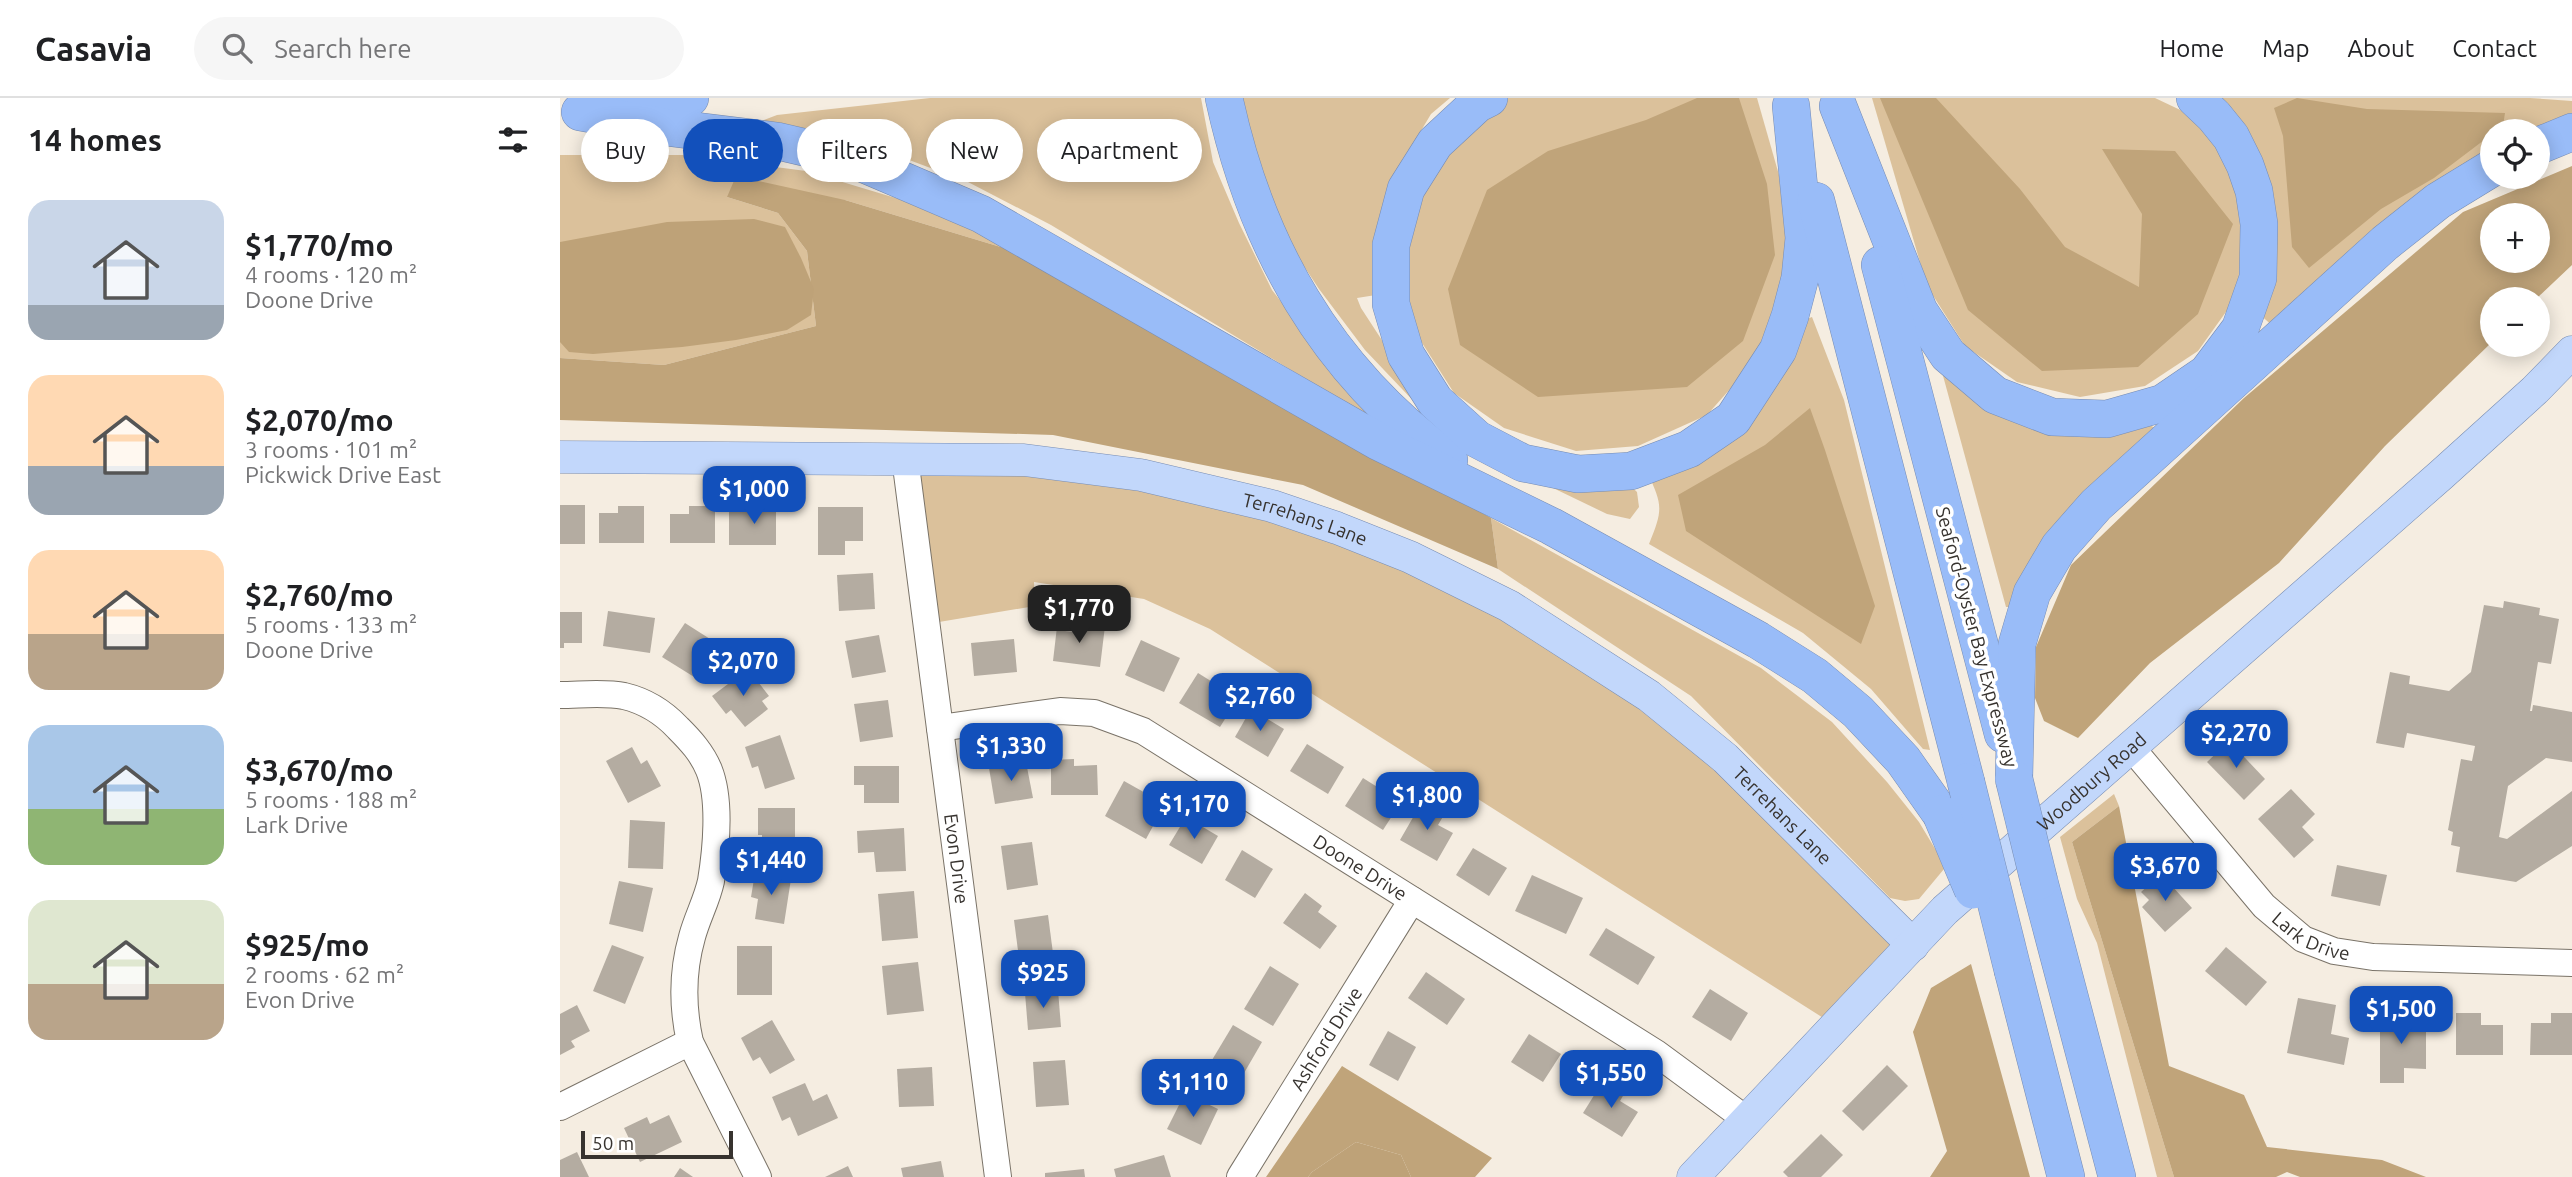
<!DOCTYPE html>
<meta charset="utf-8">
<style>
:root{--surface:#fff;--page:#f6f6f6;--text:#202124;--muted:#757577;--line:#e0e0e0;--accent:#1250bb}
body{margin:0;font-family:Ubuntu,sans-serif;background:var(--page);color:var(--text);height:100vh;display:flex;flex-direction:column;font-size:26px;white-space:nowrap}
*{box-sizing:border-box;margin:0}
p{font-size:23px;color:var(--muted)}
.icon{flex:none;width:38px;height:38px;fill:none;stroke:currentColor;stroke-width:2;stroke-linecap:round;stroke-linejoin:round}
.map{position:relative;flex:1;overflow:hidden}
.details{display:flex;flex-direction:column;background:var(--surface);width:560px}
.details>*{flex:none}
.top-card{position:absolute;left:21px;top:21px;width:665px;height:63px;display:flex;gap:14px}
.buttons{position:absolute;left:1920px;top:21px;display:grid;gap:14px}
.buttons a{display:grid;place-items:center;width:70px;height:70px;border-radius:50%;background:var(--surface);box-shadow:0 4px 18px #0003;font-size:35px}
.scale{position:absolute;left:21px;bottom:18px;width:152px;box-sizing:border-box;padding-left:7px;border:4px solid #37332f;border-top:0;font-size:19px;line-height:24px;white-space:nowrap;color:#37332f;-webkit-text-stroke:5px #fff;paint-order:stroke}
.price{position:absolute;translate:-50% -60px;padding:0 16px;border-radius:14px;background:var(--accent);color:#fff;font-size:23px;line-height:46px;filter:drop-shadow(0 2px 4px #0008)}
.price::after{content:'';position:absolute;left:50%;top:42px;width:21px;height:16px;margin-left:-10px;background:inherit;clip-path:polygon(0 0,100% 0,50% 100%)}
.price.current{background:#222;color:#fff}
ul{padding:0;list-style:none}
li{display:flex;align-items:center;gap:21px;height:175px;padding:0 28px}
li span{display:grid;place-items:center;flex:none;width:196px;height:140px;border-radius:21px;color:#555}
li>.icon{margin-inline-start:auto}
span .icon{width:84px;height:84px;fill:#fffc;stroke-width:1}
li b{font-size:30px}
h2{display:flex;justify-content:space-between;align-items:center;height:84px;padding:0 28px;font-size:30px}
.pill{padding:0 24px;border-radius:32px;background:var(--surface);box-shadow:0 4px 18px #0003;font-size:24px;line-height:63px}
.pill.current{background:var(--accent);color:#fff}
header{display:flex;align-items:center;gap:42px;box-sizing:border-box;height:98px;padding:0 35px;background:var(--surface);border-bottom:2px solid var(--line)}
header strong{font-size:33px}
nav{display:flex;gap:38px;margin-inline-start:auto;font-size:24px}
.search{width:490px;height:63px;background:var(--page);display:flex;align-items:center;gap:18px;box-sizing:border-box;padding:0 24px;border-radius:38px;color:var(--muted);font-size:26px}
main{display:flex;flex:1;min-height:0}
.map>svg:first-child{display:block}
</style>
<header>
<strong>Casavia</strong>
<div class="search"><svg class="icon" aria-label="search" viewBox="0 0 24 24"><circle cx="10" cy="10" r="6"/><path d="M15 15l6 6"/></svg>Search here</div>
<nav><a>Home</a><a>Map</a><a>About</a><a>Contact</a></nav>
</header>
<main>
<section class="details">
<h2>14 homes<svg class="icon" aria-label="filters" viewBox="0 0 24 24"><path d="M4 7h16M4 17h16"/><circle cx="9" cy="7" r="2"/><circle cx="15" cy="17" r="2"/></svg></h2>
<ul>
<li><span style="background:linear-gradient(#c9d6e8 75%,#9aa5b1 0)"><svg class="icon" aria-label="home" viewBox="0 0 24 24"><path d="M3 11l9-7 9 7M6 9v11h12V9"/></svg></span><div><b>$1,770/mo</b><p>4 rooms · 120 m²</p><p>Doone Drive</p></div></li>
<li><span style="background:linear-gradient(#ffd9b3 65%,#9aa5b1 0)"><svg class="icon" aria-label="home" viewBox="0 0 24 24"><path d="M3 11l9-7 9 7M6 9v11h12V9"/></svg></span><div><b>$2,070/mo</b><p>3 rooms · 101 m²</p><p>Pickwick Drive East</p></div></li>
<li><span style="background:linear-gradient(#ffd9b3 60%,#b9a48a 0)"><svg class="icon" aria-label="home" viewBox="0 0 24 24"><path d="M3 11l9-7 9 7M6 9v11h12V9"/></svg></span><div><b>$2,760/mo</b><p>5 rooms · 133 m²</p><p>Doone Drive</p></div></li>
<li><span style="background:linear-gradient(#a9c7e8 60%,#8fb573 0)"><svg class="icon" aria-label="home" viewBox="0 0 24 24"><path d="M3 11l9-7 9 7M6 9v11h12V9"/></svg></span><div><b>$3,670/mo</b><p>5 rooms · 188 m²</p><p>Lark Drive</p></div></li>
<li><span style="background:linear-gradient(#dfe7d0 60%,#b9a48a 0)"><svg class="icon" aria-label="home" viewBox="0 0 24 24"><path d="M3 11l9-7 9 7M6 9v11h12V9"/></svg></span><div><b>$925/mo</b><p>2 rooms · 62 m²</p><p>Evon Drive</p></div></li>
</ul>
</section>
<div class="map">
<svg width="2012" height="1079" viewBox="0 0 2012 1079">
<rect width="100%" height="100%" fill="#f5ede1"/>
<!-- green -->
<g fill="#dbc19b">
<path d="M370,0h271l12,64 26,61 33,67 52,67 49,56 -1,6 -321,-194 -83,-43 -91,-34 -107,-20 -9,-7 16,-6z"/>
<path d="M680,0h210l-19,16 -37,62 -18,119 -19,3 4,10 54,83 7,19 -57,-60 -46,-61 -27,-41 -30,-66z"/>
<path d="M947,0h250l26,91 6,65 -6,36 -29,72 -47,53 -69,31 -62,5 -72,-23 -50,-35 -37,-58 -14,-60 9,-71 67,-91z"/>
<path d="M1312,0h283l38,18 42,54 14,70 -16,62 -35,49 -53,35 -65,11 -63,-15 -52,-36 -38,-60z"/>
<path d="M1653,0h317l42,3v22l-34,8h-46v24l-217,173 -18,-16 16,-53z"/>
<path d="M0,57h123l123,16 136,41 88,44 -185,-56 -118,-3 51,16 29,38 9,75 -152,39 -104,-7z"/>
<path d="M1252,219l32,83 86,350 -7,-1 -52,-60 -68,-56 -154,-89c14,-34 14,-39 -2,-72l42,-12 115,-140z"/>
<path d="M1376,252l58,52 146,15 17,13 -143,177h-8z"/>
<path d="M462,370l243,45 151,53 210,126 199,167 88,86 -77,81 -626,-397 -66,-30 -110,-17 1,24 -96,16 -20,-153z"/>
<path d="M999,376l66,7 12,11 2,15 -9,12 -23,-5 -56,-27z"/>
<path d="M931,420l270,150 71,54 55,60 32,40 21,35 4,12 -25,30 -14,2 -15,-3 -199,-202 -193,-127z"/>
<path d="M1554,696l5,12 -47,36 102,335h-17l-60,-234 -20,-44 -17,-62z"/>
</g>
<!-- forest -->
<g fill="#c0a47a" fill-rule="evenodd">
<path d="M1137,0h42l28,86 8,71 -32,86 -56,46 -149,10 -78,-52 -12,-56 39,-99 61,-39 98,-31z"/>
<path d="M1320,0h56l84,91 45,58 74,40 3,-73 -40,-65 73,2 58,73 -35,90 -60,53 -96,4 -74,-61z"/>
<path d="M1737,0l70,11 138,4 -2,13 -11,5v3l-58,44 -53,31 -72,59 -17,-21 -9,-111 -9,-28z"/>
<path d="M2012,68v99l-36,34h-44v43l-107,104 -106,117 -129,100 -72,75 -34,-17 -9,-23 1,-51 35,-82 173,-167 219,-186zM1932,117h46v46h-46z"/>
<path d="M176,78l109,24 185,56 304,171 157,91 7,51 -195,-84 -250,-50 -493,-15v-62l104,7 152,-39 -9,-75 -29,-38 -51,-16z"/>
<path d="M1250,310l15,42 50,156 -14,38 -175,-113 -8,-36 87,-50z"/>
<path d="M1559,708l50,260 75,29 23,52 115,13 44,17h-126l-13,-5 -11,5h-102l-102,-335z"/>
<path d="M1411,866l59,213h-100l17,-26 -34,-119 18,-44z"/>
<path d="M782,968l150,92 -17,19h-64l-10,-22 -45,-13 -44,30 -4,5h-42z"/>
</g>
<!-- water -->
<g fill="#bea278">
<path d="M194,121l31,8 16,31 13,31 -3,26 -24,15 -51,10 -54,7 -89,7 -24,-2 -9,-10v-100l107,-20z"/>
<path d="M796,1044l45,13 10,22h-103l4,-5z"/>
</g>
<!-- building -->
<g fill="#b4aca1">
<rect x="0" y="407" width="25" height="39"/>
<path d="M186,407h30v40h-47v-33h17z"/>
<path d="M58,408h26v37h-45v-30h19z"/>
<path d="M129,408h26v37h-45v-29h19z"/>
<path d="M258,409h45v34h-18v14h-27z"/>
<path d="M313,475l2,36 -36,2 -2,-36z"/>
<path d="M1944,503l36,7 -1,7 20,4 -8,45 -13,-2 -8,49h2l1,-6 39,7v50l-26,-4 -38,28 -9,51 8,2 65,-48v55l-56,36 -60,-10 4,-25 -9,-2 2,-13 -5,-2 13,-71 11,2 3,-15 -68,-13 -3,15 -28,-5 14,-71 20,4 -1,8 40,7 22,-19 13,-67 19,3z"/>
<path d="M48,513l47,7 -5,35 -47,-7z"/>
<path d="M0,514h22v31h-18v5h-4z"/>
<path d="M498,520l8,1 -1,12 17,2 2,-10 21,3 -5,41 -47,-6z"/>
<path d="M125,525l36,23 -22,34 -37,-23z"/>
<path d="M319,537l7,37 -34,6 -7,-37z"/>
<path d="M454,541l3,33 -43,4 -3,-33z"/>
<path d="M581,542l39,18 -16,34 -39,-17z"/>
<path d="M188,571l21,27 -7,5 6,8 -23,18 -14,-17 -5,4 -14,-18z"/>
<path d="M638,575l40,25 -18,29 -41,-24z"/>
<path d="M328,602l5,37 -33,5 -6,-38z"/>
<path d="M691,611l33,20 -16,28 -33,-20z"/>
<path d="M220,637l15,44 -30,10 -7,-23 -6,2 -7,-21z"/>
<path d="M1669,643l36,38 -21,21 -37,-38z"/>
<path d="M747,646l37,23 -16,27 -38,-23z"/>
<path d="M72,649l9,17 6,-4 14,26 -33,17 -22,-42z"/>
<path d="M514,661v7l23,-1 1,30h-47v-35z"/>
<path d="M466,664l7,36 -38,6 -6,-36z"/>
<path d="M294,668h45v37h-35v-18h-10z"/>
<path d="M803,680l38,24 -18,28 -38,-24z"/>
<path d="M564,683l41,23 -19,35 -41,-23z"/>
<path d="M1731,691l24,25 -13,13 12,13 -20,18 -36,-39z"/>
<path d="M863,702l22,13 -7,12 15,8 -16,28 -37,-21z"/>
<path d="M198,710h37v45h-33v-18h-4z"/>
<path d="M626,719l32,19 -16,28 -33,-19z"/>
<path d="M70,722l35,2 -2,47 -35,-1z"/>
<path d="M344,730l2,43 -30,1 -2,-20 -16,1 -1,-22z"/>
<path d="M472,744l6,43 -31,5 -6,-44z"/>
<path d="M913,750l34,20 -18,28 -33,-21z"/>
<path d="M682,752l31,19 -18,29 -30,-18z"/>
<path d="M1777,767l50,10 -7,31 -49,-10z"/>
<path d="M195,775l36,6 -7,45 -29,-5 3,-20 -7,-2z"/>
<path d="M1601,776l31,34 -27,24 -23,-25 7,-7 -8,-8z"/>
<path d="M972,777l51,23 -17,36 -51,-23z"/>
<path d="M59,783l34,7 -10,44 -34,-8z"/>
<path d="M354,793l4,47 -36,3 -4,-47z"/>
<path d="M745,795l17,13 -4,6 19,14 -17,23 -37,-26z"/>
<path d="M488,817l6,46 -34,5 -6,-46z"/>
<path d="M1046,830l49,29 -17,28 -49,-30z"/>
<path d="M52,847l32,12 -19,47 -32,-13z"/>
<rect x="177" y="848" width="35" height="49"/>
<path d="M1666,849l41,35 -21,24 -41,-35z"/>
<path d="M358,864l6,49 -37,4 -5,-49z"/>
<path d="M710,868l29,18 -26,42 -29,-17z"/>
<path d="M866,874l39,27 -18,26 -39,-27z"/>
<path d="M1150,891l38,24 -17,28 -39,-24z"/>
<path d="M498,892l3,37 -33,3 -3,-37z"/>
<path d="M1738,900l38,7 -5,29 18,4 -5,27 -57,-12z"/>
<path d="M17,907l13,26 -19,10 4,6 -15,8v-41z"/>
<path d="M1820,913h27v11l19,1v46l-22,-1v15h-24z"/>
<path d="M1896,915h25v12h22v30h-47z"/>
<path d="M1991,915h21v42h-42l1,-32h20z"/>
<path d="M212,922l23,40 -25,14 -10,-17 -7,4 -12,-23z"/>
<path d="M673,927l29,17 -26,45 -30,-17z"/>
<path d="M828,933l28,16 -18,34 -29,-16z"/>
<path d="M969,936l32,20 -18,28 -32,-20z"/>
<path d="M505,962l4,45 -33,2 -3,-45z"/>
<path d="M1327,967l21,21 -45,45 -21,-20z"/>
<path d="M372,969l2,39 -35,1 -2,-38z"/>
<path d="M1043,983l21,13 -4,7 18,11 -16,25 -39,-24z"/>
<path d="M245,985l8,18 14,-7 11,24 -40,18 -8,-19 -8,4 -10,-24z"/>
<path d="M625,995l33,16 -17,36 -34,-16z"/>
<path d="M109,1017l13,27 -42,20 -16,-34 23,-11 3,7z"/>
<path d="M1261,1036l22,21 -22,22h-33l-5,-5z"/>
<path d="M17,1054l12,25h-29v-17z"/>
<path d="M604,1057l7,22h-55l-2,-8z"/>
<path d="M381,1063l3,16h-41l-2,-9z"/>
<path d="M288,1068l5,11h-28z"/>
<path d="M120,1070l13,9h-19z"/>
<path d="M524,1071l1,8h-40v-4z"/>
</g>
<g fill="none" stroke-linecap="round" stroke-linejoin="round">
<defs>
<g id="minor">
<path id="s1" d="M345,360l93,719"/>
<path d="M0,597c20,0 44,-3 64,1 21,5 39,16 54,32 13,13 24,25 31,42 12,30 7,80 2,111 -4,19 -14,37 -19,56 -10,35 -10,69 -2,105l68,135"/>
<path id="s2" d="M380,630l120,-17 34,2 49,18 513,322 91,67"/>
<path id="s3" d="M1570,648l134,160 39,33 31,12 39,6 199,6"/>
<path d="M0,1009l130,-65"/>
<path id="s4" d="M680,1079l172,-277"/>
</g>
<g id="major">
<path id="s5" d="M0,359l464,3 117,15 131,31 65,22 73,29 99,49 140,90 76,62 188,187"/>
<path id="s6" d="M1133,1079l252,-267 496,-435 94,-85 37,-38"/>
</g>
<g id="highway">
<path d="M664,0c32,148 101,271 225,362"/>
<path d="M929,0l-12,6 -42,39 -29,46 -15,56v59l15,51 29,46 42,38 46,24 55,11 53,-3 58,-22 44,-30 45,-69 12,-34 10,-38 4,-40 -13,-132"/>
<path d="M1278,8l81,205 29,44 47,40 57,22 55,2 56,-16 44,-30 33,-44 18,-51 1,-54 -5,-33 -9,-26 -14,-28 -17,-21 -19,-18"/>
<path d="M55,10l75,-10"/>
<path d="M20,14l84,15 113,14 73,17 131,56 398,228 172,84 207,114 57,36 43,36 45,48 38,54"/>
<path d="M1978,48l34,-14"/>
<path d="M1256,103l150,581"/>
<path d="M1320,167l123,469"/>
<path d="M1454,681l3,-135 15,-51 27,-46 37,-42 289,-262 53,-42 54,-33"/>
<path d="M1479,783l78,296"/>
<path d="M1453,873l53,206"/>
</g>
</defs>
<!-- minor casing -->
<use href="#minor" stroke="#7a7368" stroke-width="28"/>
<!-- major casing -->
<use href="#major" stroke="#778cb2" stroke-width="33"/>
<!-- highway casing -->
<use href="#highway" stroke="#778cb2" stroke-width="38"/>
<!-- minor -->
<use href="#minor" stroke="#fff" stroke-width="26"/>
<!-- major -->
<use href="#major" stroke="#c2d7fb" stroke-width="32"/>
<!-- highway -->
<use href="#highway" stroke="#99bcf8" stroke-width="37"/>
<defs>
<g id="highway-bridge">
<path d="M1454,681l25,102"/>
<path d="M1406,684l47,189"/>
<path d="M1381,716l32,76"/>
</g>
</defs>
<!-- highway-bridge casing -->
<use href="#highway-bridge" stroke="#778cb2" stroke-width="38" stroke-linecap="butt"/>
<!-- highway-bridge -->
<use href="#highway-bridge" stroke="#99bcf8" stroke-width="37"/>
</g>
<g text-anchor="middle" stroke-width="7" stroke-linejoin="round" paint-order="stroke">
<!-- street labels -->
<g font-size="19" fill="#37332f" stroke="#fff">
<text dy="7" stroke="none"><textPath href="#s5" startOffset="752">Terrehans Lane</textPath></text>
<text transform="translate(1417 539) rotate(75)" y="7">Seaford-Oyster Bay Expressway</text>
<text dy="7" stroke="none"><textPath href="#s6" startOffset="562">Woodbury Road</textPath></text>
<text dy="7" stroke="none"><textPath href="#s5" startOffset="1320">Terrehans Lane</textPath></text>
<text dy="7" stroke="none"><textPath href="#s1" startOffset="404">Evon Drive</textPath></text>
<text dy="7" stroke="none"><textPath href="#s2" startOffset="464">Doone Drive</textPath></text>
<text dy="7" stroke="none"><textPath href="#s3" startOffset="266">Lark Drive</textPath></text>
<text dy="7" stroke="none"><textPath href="#s4" startOffset="163">Ashford Drive</textPath></text>
</g>
</g>
</svg>
<div class="buttons">
<a><svg class="icon" aria-label="locate" viewBox="0 0 24 24"><circle cx="12" cy="12" r="6"/><path d="M12 2v4M12 18v4M2 12h4M18 12h4"/></svg></a>
<a>+</a>
<a>−</a>
</div>
<div class="scale">50 m</div>
<b class="price" style="left:194px;top:428px">$1,000</b>
<b class="price current" style="left:519px;top:547px">$1,770</b>
<b class="price" style="left:183px;top:600px">$2,070</b>
<b class="price" style="left:700px;top:635px">$2,760</b>
<b class="price" style="left:1676px;top:672px">$2,270</b>
<b class="price" style="left:451px;top:685px">$1,330</b>
<b class="price" style="left:867px;top:734px">$1,800</b>
<b class="price" style="left:634px;top:743px">$1,170</b>
<b class="price" style="left:211px;top:799px">$1,440</b>
<b class="price" style="left:1605px;top:805px">$3,670</b>
<b class="price" style="left:483px;top:912px">$925</b>
<b class="price" style="left:1841px;top:948px">$1,500</b>
<b class="price" style="left:1051px;top:1012px">$1,550</b>
<b class="price" style="left:633px;top:1021px">$1,110</b>
<div class="top-card">
<a class="pill">Buy</a>
<a class="pill current">Rent</a>
<a class="pill">Filters</a>
<a class="pill">New</a>
<a class="pill">Apartment</a>
</div>
</div>
</main>
